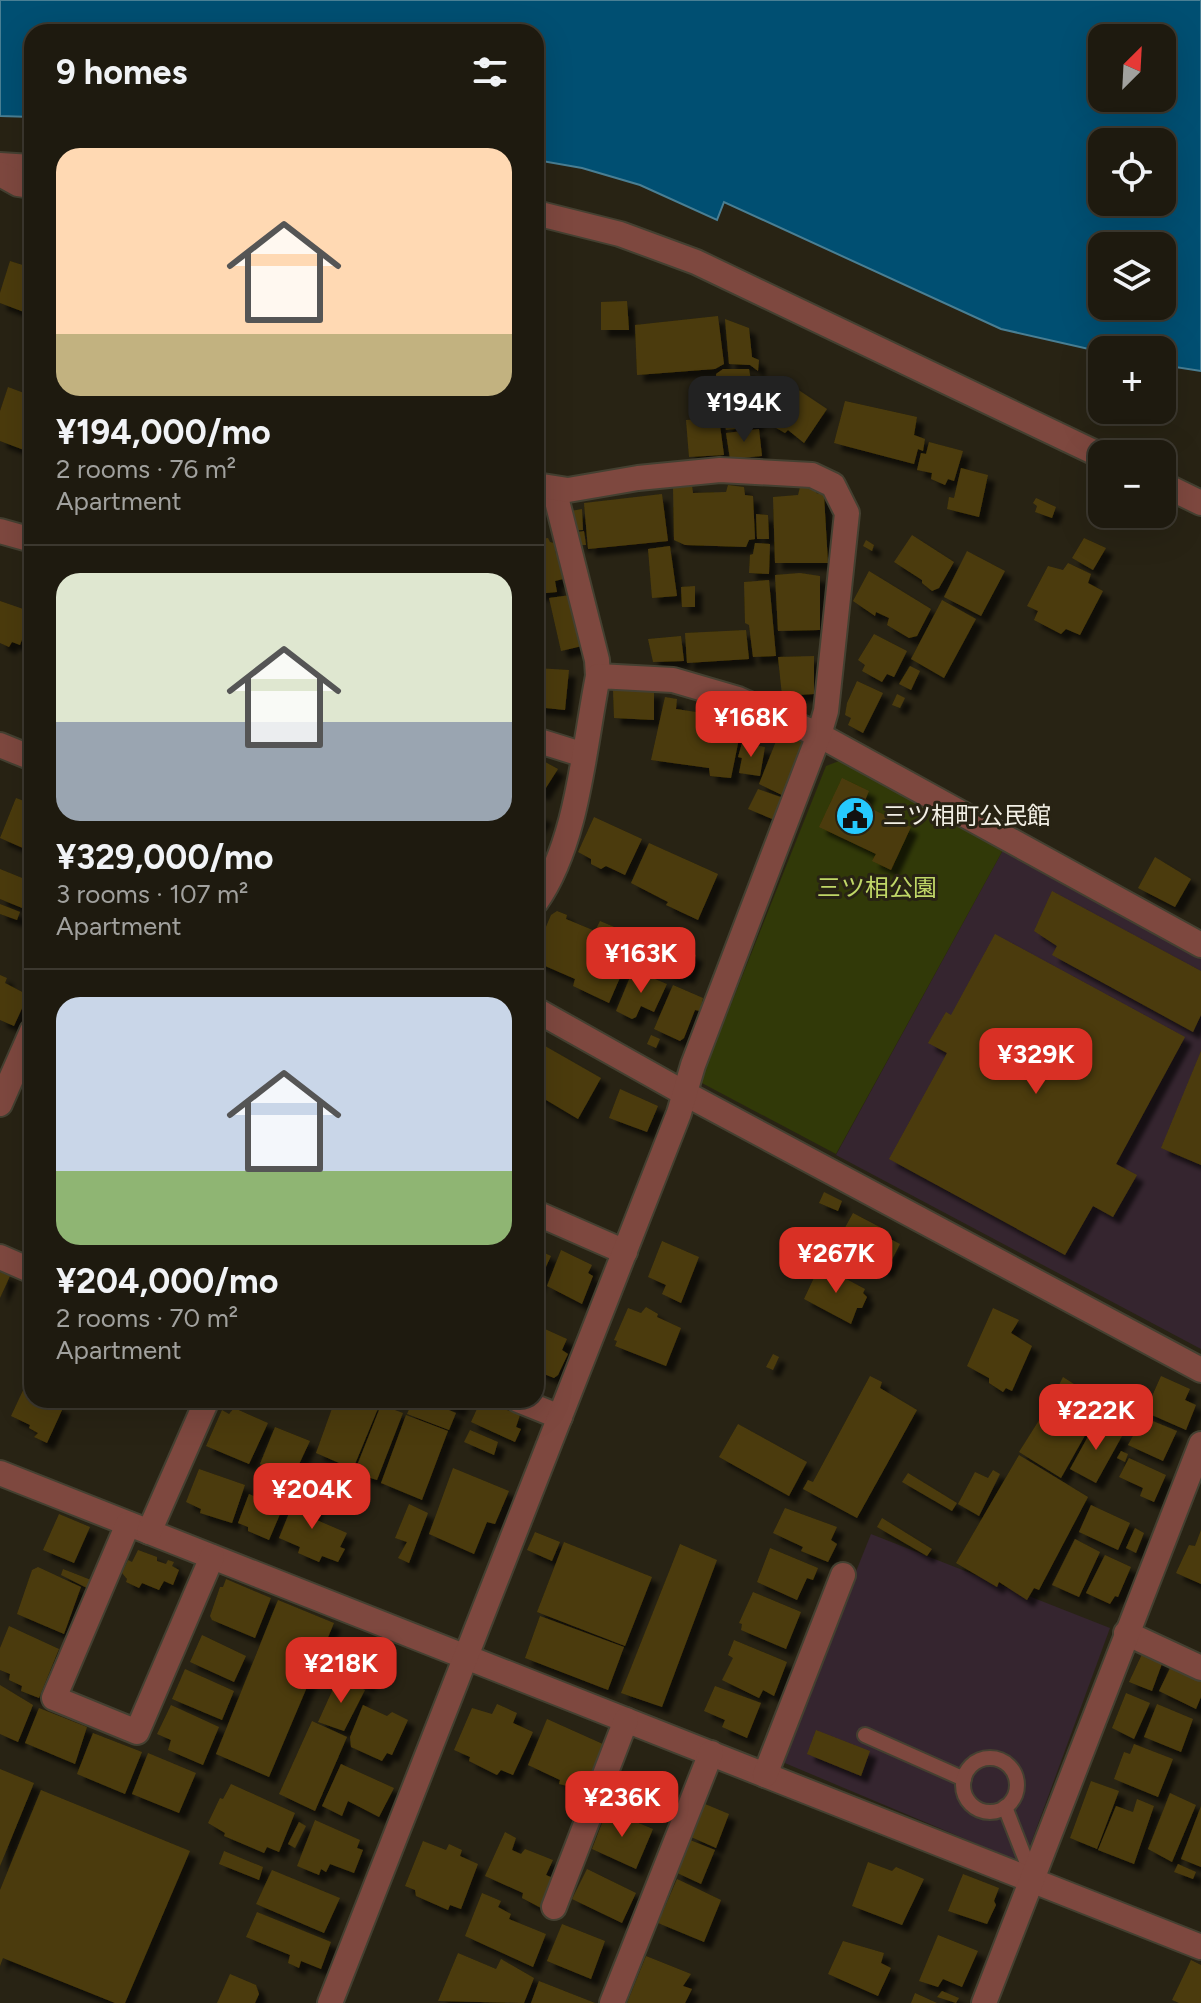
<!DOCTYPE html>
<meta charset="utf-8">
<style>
:root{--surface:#1e1a0f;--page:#2b271d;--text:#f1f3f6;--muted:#a1a19e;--line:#3c382f;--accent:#d93025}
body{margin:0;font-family:Figtree,"Noto Sans JP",sans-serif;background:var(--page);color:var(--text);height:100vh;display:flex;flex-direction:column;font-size:30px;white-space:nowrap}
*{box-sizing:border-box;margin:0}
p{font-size:26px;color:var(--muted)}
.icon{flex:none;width:44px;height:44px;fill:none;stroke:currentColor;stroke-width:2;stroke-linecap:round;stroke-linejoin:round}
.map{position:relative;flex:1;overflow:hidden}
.side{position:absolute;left:24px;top:24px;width:520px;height:1384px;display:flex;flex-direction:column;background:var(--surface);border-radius:24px;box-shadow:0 8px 32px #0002,0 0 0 2px var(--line)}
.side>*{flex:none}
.needle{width:52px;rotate:24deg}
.controls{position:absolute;left:1088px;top:24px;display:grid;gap:16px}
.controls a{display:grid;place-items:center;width:88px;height:88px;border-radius:16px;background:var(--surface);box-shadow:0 8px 32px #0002,0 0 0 2px var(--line);font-size:40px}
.price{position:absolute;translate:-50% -68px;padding:0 18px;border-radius:16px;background:var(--accent);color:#fff;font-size:26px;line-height:52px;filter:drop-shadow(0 2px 4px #0008)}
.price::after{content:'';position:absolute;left:50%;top:48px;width:24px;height:18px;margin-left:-12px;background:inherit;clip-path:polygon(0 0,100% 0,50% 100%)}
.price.selected{background:#222;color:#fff}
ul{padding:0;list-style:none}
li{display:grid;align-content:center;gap:16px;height:424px;padding:0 32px}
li+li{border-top:2px solid var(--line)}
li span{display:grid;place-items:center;height:248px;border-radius:24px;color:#555}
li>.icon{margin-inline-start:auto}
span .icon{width:144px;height:144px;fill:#fffc;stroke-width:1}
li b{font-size:34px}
h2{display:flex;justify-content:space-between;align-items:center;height:96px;padding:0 32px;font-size:34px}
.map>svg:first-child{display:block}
</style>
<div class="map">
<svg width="1201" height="2003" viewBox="0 0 1201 2003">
<defs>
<filter id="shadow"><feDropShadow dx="7" dy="7" stdDeviation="2" flood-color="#0009"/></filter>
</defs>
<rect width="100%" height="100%" fill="#282314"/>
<!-- industrial -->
<g fill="#35252f">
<path d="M1003,850l198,108v391l-365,-194z"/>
<path d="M871,1534l239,94 -83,226 -12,6 -235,-99z"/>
</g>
<!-- green -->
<path fill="#313908" d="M839,761l164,89 -167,304 -136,-72 126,-316z"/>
<!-- water -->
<path fill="#004f72" stroke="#497f94" stroke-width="2" fill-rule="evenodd" d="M0,0h1201v371l-39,-6v-15h-60v2l-101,-23 -277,-127 -7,18 -77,-35 -58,-17 -46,-8v-128h-504v85l-32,-1zM1102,38h60v60h-60zM1102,142h60v60h-60zM1102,246h60v60h-60z"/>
<!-- building -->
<g fill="#4b3b0b" filter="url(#shadow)">
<path d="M10,261l22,7v47l-32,-12v-10z"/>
<path d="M627,301l2,29h-28v-28z"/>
<path d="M718,316l6,48 -9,5 -78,6 -2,-50z"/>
<path d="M725,319l24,9 3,29 7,3 -1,11 -8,-6 -21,-1z"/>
<path d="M723,369h26l9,53 -5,5 -27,3 -3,-16 -4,-1 -3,-39z"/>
<path d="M782,379l45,30 -23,34 -16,-13 -3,3 -16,-9 3,-6 -13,-11z"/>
<path d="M8,387l24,9v57l-32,-12v-30z"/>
<path d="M845,401l72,16 -3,18 11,4 -2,12 -5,-2 -4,15 -80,-21z"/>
<path d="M719,418l5,37 -35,2 -3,-37z"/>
<path d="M759,429l3,27 -32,3 -4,-26z"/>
<path d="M929,442l34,9 -9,30 -6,-2 -3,6 -14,-6 1,-6 -15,-3 4,-17 5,1z"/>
<path d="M961,468l27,7 -9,42 -32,-8 2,-12 5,1z"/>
<path d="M692,485l1,8 33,-1 2,-7 16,2 1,8 8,1 2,43 -6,1 -3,7 -61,-2 -11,-5 -1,-53z"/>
<path d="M800,487l16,1v5l8,2 4,68h-53l-2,-66 25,-2z"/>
<path d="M662,494l6,47 -80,8 -4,-46z"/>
<path d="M1036,498l20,9 -4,11 -17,-6 2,-6 -4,-3z"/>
<path d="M582,509l1,21h-7l-5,-19z"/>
<path d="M756,514l12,1 1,24h-12z"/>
<path d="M584,531l2,14h-6l-2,-13z"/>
<path d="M912,535l42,27 -15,26 -7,3 -10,-8v-3l-28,-18z"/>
<path d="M548,538l2,4 4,1 2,11 4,2 3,23 -8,2 2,11 -21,2v-55z"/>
<path d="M1084,538l22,10 -13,22 -21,-12z"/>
<path d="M866,540l8,5 -2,6 -9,-5z"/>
<path d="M755,543l15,1 -1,30 -20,-1 1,-18 3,-1z"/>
<path d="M670,546l7,50 -25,2 -4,-49z"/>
<path d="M967,551l38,20 -24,45 -37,-19z"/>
<path d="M1068,563l23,11 -3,9 15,8 -23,44 -14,-6 -5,5 -27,-14 4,-9 -11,-5 21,-40 15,4z"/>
<path d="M869,571l62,38 -14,27 -8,2 -22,-13 2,-7 -13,-6 -1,4 -22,-15z"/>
<path d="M800,573l20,3v54l-42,1 -3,-56z"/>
<path d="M769,580l7,76 -23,1 -4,-32 -4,-2 -1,-41z"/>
<path d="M695,586v21h-13l-1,-20z"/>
<path d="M571,595l11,51 -21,5 -12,-53z"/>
<path d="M942,600l34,19 -32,59 -33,-19z"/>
<path d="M0,601l32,11v12l-4,-1 -8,22 -8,-3 -3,5 -9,-4z"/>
<path d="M746,630l3,29 -62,4 -2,-30z"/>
<path d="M874,634l33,17 -13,26 -7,-3 -5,8 -20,-11 3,-6 -7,-5z"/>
<path d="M681,636l3,25 -31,1 -5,-23z"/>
<path d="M814,656v38l-32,2 -4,-39z"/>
<path d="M910,666l10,5 -9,19 -12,-6z"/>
<path d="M536,668l33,2 -4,40 -29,-3z"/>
<path d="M857,681l26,12 -20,40 -15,-8 3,-7 -6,-3 2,-12z"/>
<path d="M613,690l41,1v29l-40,-2z"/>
<path d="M897,694l8,4 -5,10 -8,-3z"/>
<path d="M665,697l12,2 -1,10 67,10 -12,59 -21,-2 -1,-8 -58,-8z"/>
<path d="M780,731l23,7 3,12 -20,47 -27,-13z"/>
<path d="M742,743l23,4 -5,29 -21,-3 3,-15 -4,-1z"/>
<path d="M536,757l22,12 -16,25 -6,-3z"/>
<path d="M842,778l27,13 -6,14 48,22 -20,43 -19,-9 4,-7 -57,-27z"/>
<path d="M758,789l28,10 -9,22 -29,-12z"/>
<path d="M16,798l16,6v48l-32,-14z"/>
<path d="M536,812l9,5 -9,12z"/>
<path d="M594,817l48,22 -17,36 -19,-9 -5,3 -10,-5v-5l-13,-7z"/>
<path d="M649,843l69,31 -20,46 -32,-15 2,-3 -37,-19z"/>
<path d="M1155,857l36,22 -16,28 -37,-19z"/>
<path d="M0,869l32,13v30l-32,-13z"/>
<path d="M1052,891l149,80v44l-8,17 -141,-77 5,-9 -23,-15z"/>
<path d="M0,904l20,8 -3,8 -17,-6z"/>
<path d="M557,911l10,4 -1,4 29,12 5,-10 19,8 -3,10 3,2 -8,18 14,7 -16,37 -36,-17 2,-7 -39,-17v-12l15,-35z"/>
<path d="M625,928l14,6 -12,29 -12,-6 9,-16 -3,-1z"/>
<path d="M647,933l49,22 -9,22 -8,-3 -2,3 -42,-19z"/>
<path d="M995,934l190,103 -69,127 21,11 -24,42 -20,-11 -28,49 -176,-96 58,-106 -19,-10 18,-31 5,3z"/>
<path d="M633,970l34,14 -13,28 -13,-6 -5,11 -4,2 -16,-8z"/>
<path d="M0,975l7,3 -2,5 23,12 -14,31 -14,-6z"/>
<path d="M673,985l30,13 -3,13 -5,-1 -11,28 -4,3 -26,-12z"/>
<path d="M651,1035l9,4 -4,9 -9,-4z"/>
<path d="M545,1046l56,32 -23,41 -42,-25v-31z"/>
<path d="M1201,1051v114l-40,-17z"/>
<path d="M620,1089l38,17 -11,26 -38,-14z"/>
<path d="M824,1192l18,9 -4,10 -19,-8z"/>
<path d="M853,1213l36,19 -17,32 -37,-18z"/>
<path d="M892,1240l8,4 -14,27 -9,-4z"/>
<path d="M662,1241l37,16 -18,46 -19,-9 4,-9 -18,-8z"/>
<path d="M536,1249l15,7 -15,32z"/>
<path d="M561,1250l31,15 -4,8 5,3 -11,28 -35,-18z"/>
<path d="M820,1265l45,24 -2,4 4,4 -5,11h-5l-6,16 -47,-25z"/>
<path d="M0,1272l10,4 -10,22z"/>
<path d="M646,1307l12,7 -1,3 24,11 -15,38 -51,-20 2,-5 -3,-1 14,-32 13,5z"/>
<path d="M993,1308l26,12 -8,13 21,13 -20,45 -6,-3 -3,4 -14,-9v-5l-22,-12z"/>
<path d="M536,1325l31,14 -5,11 6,4 -10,21 -4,3 -15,-6 -3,-5z"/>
<path d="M773,1354l6,3 -6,13 -7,-3z"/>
<path d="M870,1376l12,6 -2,6 37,22 -60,108 -54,-29 5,-9 5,2z"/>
<path d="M1161,1376l29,13 -5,11 11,5 -10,25 -41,-18z"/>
<path d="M1063,1377l39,25 -5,10 -40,-23z"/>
<path d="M26,1384l6,2v14h16l15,8 -16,35 -13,-6 4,-4 -9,-5 1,-3 -19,-9z"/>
<path d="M335,1400h29l15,6 -26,63 -37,-16z"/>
<path d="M413,1400h12l31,13 -7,17 -42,-16z"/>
<path d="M434,1400h28l-4,10z"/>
<path d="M481,1400l39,15 -4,12 5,2 -6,13 -44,-20z"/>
<path d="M381,1405l22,8 -26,67 -23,-7z"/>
<path d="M1048,1406l40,24 -27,48 -42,-26z"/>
<path d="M234,1408l34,15 -19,41 -43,-18 16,-36 7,4z"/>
<path d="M406,1415l42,16 -26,69 -41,-17z"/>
<path d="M1143,1417l34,14 -14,30 -35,-16z"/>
<path d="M1096,1422l26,14 -26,47 -26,-14z"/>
<path d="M738,1424l69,38 -18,34 -70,-39z"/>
<path d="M275,1427l35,14 -18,38 -32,-15z"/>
<path d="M470,1430l28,12 -4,13 -30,-13z"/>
<path d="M1121,1451l7,3 -3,8 -8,-4z"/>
<path d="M1019,1455l69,42 -49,93 -5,-2 -7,12 -28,-18 -2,5 -41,-24z"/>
<path d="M1129,1458l37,17 -12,27 -14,-6 3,-8 -24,-11z"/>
<path d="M453,1468l56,23 -14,33 -8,-2 -13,32 -45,-20z"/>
<path d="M199,1469l46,16 -13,38 -32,-10 1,-4 -15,-7z"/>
<path d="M993,1470l7,4 -21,42 -21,-12 17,-32 13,6z"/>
<path d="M908,1473l49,30 -5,8 -50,-29z"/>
<path d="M260,1488l26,12 -17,40 -21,-9v-4l-10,-4 11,-29 7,3z"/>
<path d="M298,1491l22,7 -8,20 35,15 -7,14 5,2 -7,13 -16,-6 -3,6 -21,-9 2,-6 -21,-9z"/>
<path d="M409,1504l19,9 -19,50 -11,-5 9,-16 -12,-4z"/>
<path d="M1091,1505l39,18 -12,27 -39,-18z"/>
<path d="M785,1508l52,19 -6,13 6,4 -9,18 -27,-11 2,-4 -30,-14z"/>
<path d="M59,1514l31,13 -16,36 -31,-13z"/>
<path d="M882,1518l50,31 -5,7 -50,-29z"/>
<path d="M1135,1528l9,5 -8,20 -10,-5z"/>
<path d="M1201,1530v54l-25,-11 13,-28 6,1z"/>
<path d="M535,1532l25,10 -8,19 -25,-11z"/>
<path d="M1075,1539l25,13 -21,45 -27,-12z"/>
<path d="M564,1542l88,35 -27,69 -88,-34z"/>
<path d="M680,1544l37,16 -55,147 -41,-14z"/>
<path d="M770,1548l48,20 -5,12 -6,-2 -10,22 -40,-18z"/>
<path d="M138,1550l19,7v4l9,3 2,-4 6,2 -2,4 7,4 -6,15 -9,-4 -5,9 -17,-7 -3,5 -13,-6 1,-3 -5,-6 6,-13 4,2z"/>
<path d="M1105,1555l26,12 -13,30 -3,-1 -5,8 -24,-11z"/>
<path d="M38,1567l43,20 -17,47 -47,-20 15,-44z"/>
<path d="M63,1569l28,11 -4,8 -26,-13z"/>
<path d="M226,1579l45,19 -16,40 -43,-18 -2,-4 10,-29h3z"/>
<path d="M753,1592l48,20 -15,37 -45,-19 1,-6 -3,-1z"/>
<path d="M278,1600l56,23 -65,154 -53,-23z"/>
<path d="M540,1616l84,31 -16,43 -83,-32z"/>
<path d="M9,1626l50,23 -20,49 -18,-7 1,-5 -13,-6 1,-6 -10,-4v-22z"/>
<path d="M202,1635l44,21 -12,26 -44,-20z"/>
<path d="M366,1637l18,8 -8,18 -19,-9z"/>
<path d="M734,1640l53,22 -13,34 -11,-6 -4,8 -37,-18 11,-22 -5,-3z"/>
<path d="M1143,1652l20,9 -11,30 -23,-9z"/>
<path d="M349,1653l27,12 -9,21 -28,-13z"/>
<path d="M1171,1666l30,12v19l-5,12 -37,-18z"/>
<path d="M185,1669l49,22 -12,29 -50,-21z"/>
<path d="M338,1678l27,12 -21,41 -26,-9z"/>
<path d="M0,1685l33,20 -15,37 -18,-8z"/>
<path d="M715,1686l46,17 -14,35 -25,-11 3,-7 -21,-9z"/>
<path d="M1126,1693l24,10 -16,36 -22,-11z"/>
<path d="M497,1704l20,9 -4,10 20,9 -20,43 -12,-5 -4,5 -28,-14 1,-4 -16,-7 18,-42 20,6z"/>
<path d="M1157,1704l36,15 -12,33 -37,-15z"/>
<path d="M171,1705l48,22 -16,38 -35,-15 3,-10 -14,-6z"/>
<path d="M363,1705l24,11 5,-4 16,8 -16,35 -5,-2 -5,8 -31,-14 -1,-10z"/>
<path d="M39,1708l48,19 -12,37 -50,-21z"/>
<path d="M547,1719l58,26 -21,45 -25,-6 1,-4 -32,-15z"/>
<path d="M312,1721l35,16 -32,74 -36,-17z"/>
<path d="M816,1730l54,21 -9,25 -54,-22z"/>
<path d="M93,1733l49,19 -17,42 -48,-20z"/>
<path d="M1134,1744l39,15 -15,38 -44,-18 10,-27 6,2z"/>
<path d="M148,1753l48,20 -17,40 -47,-19z"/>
<path d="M341,1764l53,24 -15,29 -31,-16 -6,15 -20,-10z"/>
<path d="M0,1769l34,14 -34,83z"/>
<path d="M1091,1781l28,10 -22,58 -27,-11z"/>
<path d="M231,1784l64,29 -16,39 -12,-5 -3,6 -40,-17 1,-3 -17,-10 12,-25 3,1z"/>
<path d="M41,1790l149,61 -65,152h-10l-112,-45 -3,8v-76z"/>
<path d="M1170,1793l26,12 -24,57 -24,-13z"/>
<path d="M1137,1799l17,7 -20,58 -36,-14 18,-44 17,6z"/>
<path d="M705,1804l24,10 -13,34 -25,-11z"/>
<path d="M1201,1806v61l-20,-8z"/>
<path d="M607,1810l46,19 -17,40 -44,-20z"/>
<path d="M315,1820l45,20 -3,8 6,2 -9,23 -24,-9 -4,8 -5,-3 -2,6 -22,-9z"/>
<path d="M299,1822l7,4 -11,22 -7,-4z"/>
<path d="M505,1832l11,6 -4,12 9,4 4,-5 28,11 -7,15 7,3 -12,30 -19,-10 1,-5 -38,-17z"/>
<path d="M690,1840l25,10 -14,34 -26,-12z"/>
<path d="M423,1841l23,9 3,-6 13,6 -2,6 18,8 -17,45 -11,-4 -2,5 -32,-14 -1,-6 -10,-4z"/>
<path d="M224,1851l39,16 -4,13 -40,-16z"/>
<path d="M868,1862l24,9 4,-4 28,12 -22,46 -50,-19z"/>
<path d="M1178,1864l18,8 -3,7 -19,-7z"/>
<path d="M587,1869l49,24 -14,30 -50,-24z"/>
<path d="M272,1870l68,28 -16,35 -68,-29z"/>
<path d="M963,1874l36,14 -5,13 2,4 -9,19 -39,-13z"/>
<path d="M677,1879l44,21 -17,42 -46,-19z"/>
<path d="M482,1893l19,8 -3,6 13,7 -2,5 37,15 -13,33 -68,-31z"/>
<path d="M257,1912l74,30 -10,27 -20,-8 -2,7 -11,-5 2,-8 -44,-18z"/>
<path d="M562,1924l43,17 -14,38 -44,-18z"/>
<path d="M938,1935l40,16 -16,36 -19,-8 -5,8 -19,-6z"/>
<path d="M843,1941l41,12 -3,10 10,5 -13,28 -50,-22z"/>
<path d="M458,1953l38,16 5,-10 33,19 -10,25 -86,-2z"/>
<path d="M646,1956l45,18 -8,12 9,3 -7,14h-58z"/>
<path d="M1191,1960l10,5v38h-22l-7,-3z"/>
<path d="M230,1974l26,11 3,9 -4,9h-38z"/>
<path d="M539,1981l56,22h-64z"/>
<path d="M942,1991l17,7 -3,5 -19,-6z"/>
<path d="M915,1993l22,10h-26z"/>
</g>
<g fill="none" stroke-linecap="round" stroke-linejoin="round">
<defs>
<g id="lane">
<path d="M865,1735l99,44"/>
<circle cx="990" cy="1785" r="27"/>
<path d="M1005,1807l27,69"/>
</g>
<g id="street">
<path d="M0,165l32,2"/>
<path d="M0,174l18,10 14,2"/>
<path d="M536,213l84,21 76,28 406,194"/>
<path d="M1162,484l39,19"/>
<path d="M554,489l43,171 1,16"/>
<path d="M0,531l32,9"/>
<path d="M536,740l48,15"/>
<path d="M0,745l32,13"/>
<path d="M536,902c42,-59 48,-156 62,-226l75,4 65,19 81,36 382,210"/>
<path d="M536,1010l148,83 517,277"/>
<path d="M0,1104l32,-73"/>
<path d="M536,1213l89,39"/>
<path d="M0,1257l32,14"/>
<path d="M518,1400l42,17"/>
<path d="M0,1473l1201,474"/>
<path d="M128,1524l-74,174 83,34 75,-175"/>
<path d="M149,1532l58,-132"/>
<path d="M1126,1633l75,35"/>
<path d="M765,1775l78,-200"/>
<path d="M554,1907l72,-187"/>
<path d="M330,2003l349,-890 14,-48 126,-330 7,-24 21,-198 -14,-28 -21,-10 -92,-5 -82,8 -70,12 -32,-5"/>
<path d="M612,2003l99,-250"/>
<path d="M984,2003l217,-559"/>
</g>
</defs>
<!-- lane casing -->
<use href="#lane" stroke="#444031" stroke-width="18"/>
<!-- street casing -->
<use href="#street" stroke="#444031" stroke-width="28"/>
<!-- lane -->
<use href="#lane" stroke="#7e483f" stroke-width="14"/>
<!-- street -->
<use href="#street" stroke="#7e483f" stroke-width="24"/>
</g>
<!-- icons -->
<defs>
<symbol id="civic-disc" viewBox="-11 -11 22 22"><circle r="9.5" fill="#25c9fe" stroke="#282314"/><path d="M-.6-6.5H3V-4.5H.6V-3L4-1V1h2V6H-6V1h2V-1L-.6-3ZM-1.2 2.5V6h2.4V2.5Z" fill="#111"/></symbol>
</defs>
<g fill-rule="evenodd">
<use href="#civic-disc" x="833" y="794" width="44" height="44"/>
</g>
<g text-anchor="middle" stroke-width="6" stroke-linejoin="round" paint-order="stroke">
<!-- poi labels -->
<g font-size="24" fill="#f2efe5" stroke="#282314" text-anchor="start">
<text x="883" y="824">三ツ相町公民館</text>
</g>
<!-- park labels -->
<g font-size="24" fill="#c0d767" stroke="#282314">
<text x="877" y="896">三ツ相公園</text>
</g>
</g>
</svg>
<div class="controls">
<a><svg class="needle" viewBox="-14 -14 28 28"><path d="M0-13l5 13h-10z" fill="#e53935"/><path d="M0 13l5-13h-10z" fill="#a1a19e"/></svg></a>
<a><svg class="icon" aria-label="locate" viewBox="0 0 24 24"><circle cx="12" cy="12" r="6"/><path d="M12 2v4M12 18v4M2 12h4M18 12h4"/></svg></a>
<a><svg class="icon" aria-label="layers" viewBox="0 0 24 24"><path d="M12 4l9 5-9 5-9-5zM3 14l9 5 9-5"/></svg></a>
<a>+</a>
<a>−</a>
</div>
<b class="price selected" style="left:744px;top:444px">¥194K</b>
<b class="price" style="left:751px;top:759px">¥168K</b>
<b class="price" style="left:641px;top:995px">¥163K</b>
<b class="price" style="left:1036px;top:1096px">¥329K</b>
<b class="price" style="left:836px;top:1295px">¥267K</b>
<b class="price" style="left:1096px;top:1452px">¥222K</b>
<b class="price" style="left:312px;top:1531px">¥204K</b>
<b class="price" style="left:341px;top:1705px">¥218K</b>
<b class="price" style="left:622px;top:1839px">¥236K</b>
<section class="side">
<h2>9 homes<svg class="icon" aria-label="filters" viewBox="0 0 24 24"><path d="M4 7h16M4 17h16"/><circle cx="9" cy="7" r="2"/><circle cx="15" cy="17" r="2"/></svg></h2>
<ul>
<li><span style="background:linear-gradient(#ffd9b3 75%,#c2b280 0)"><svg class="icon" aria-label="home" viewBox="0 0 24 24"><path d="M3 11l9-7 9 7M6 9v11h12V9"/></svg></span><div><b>¥194,000/mo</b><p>2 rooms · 76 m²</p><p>Apartment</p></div></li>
<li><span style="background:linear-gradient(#dfe7d0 60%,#9aa5b1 0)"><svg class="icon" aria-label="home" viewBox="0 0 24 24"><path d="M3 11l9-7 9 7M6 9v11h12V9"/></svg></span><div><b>¥329,000/mo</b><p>3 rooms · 107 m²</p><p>Apartment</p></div></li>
<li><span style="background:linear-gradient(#c9d6e8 70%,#8fb573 0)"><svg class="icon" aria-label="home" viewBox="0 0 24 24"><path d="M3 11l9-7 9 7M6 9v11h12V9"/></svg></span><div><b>¥204,000/mo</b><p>2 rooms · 70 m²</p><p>Apartment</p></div></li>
</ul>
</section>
</div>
